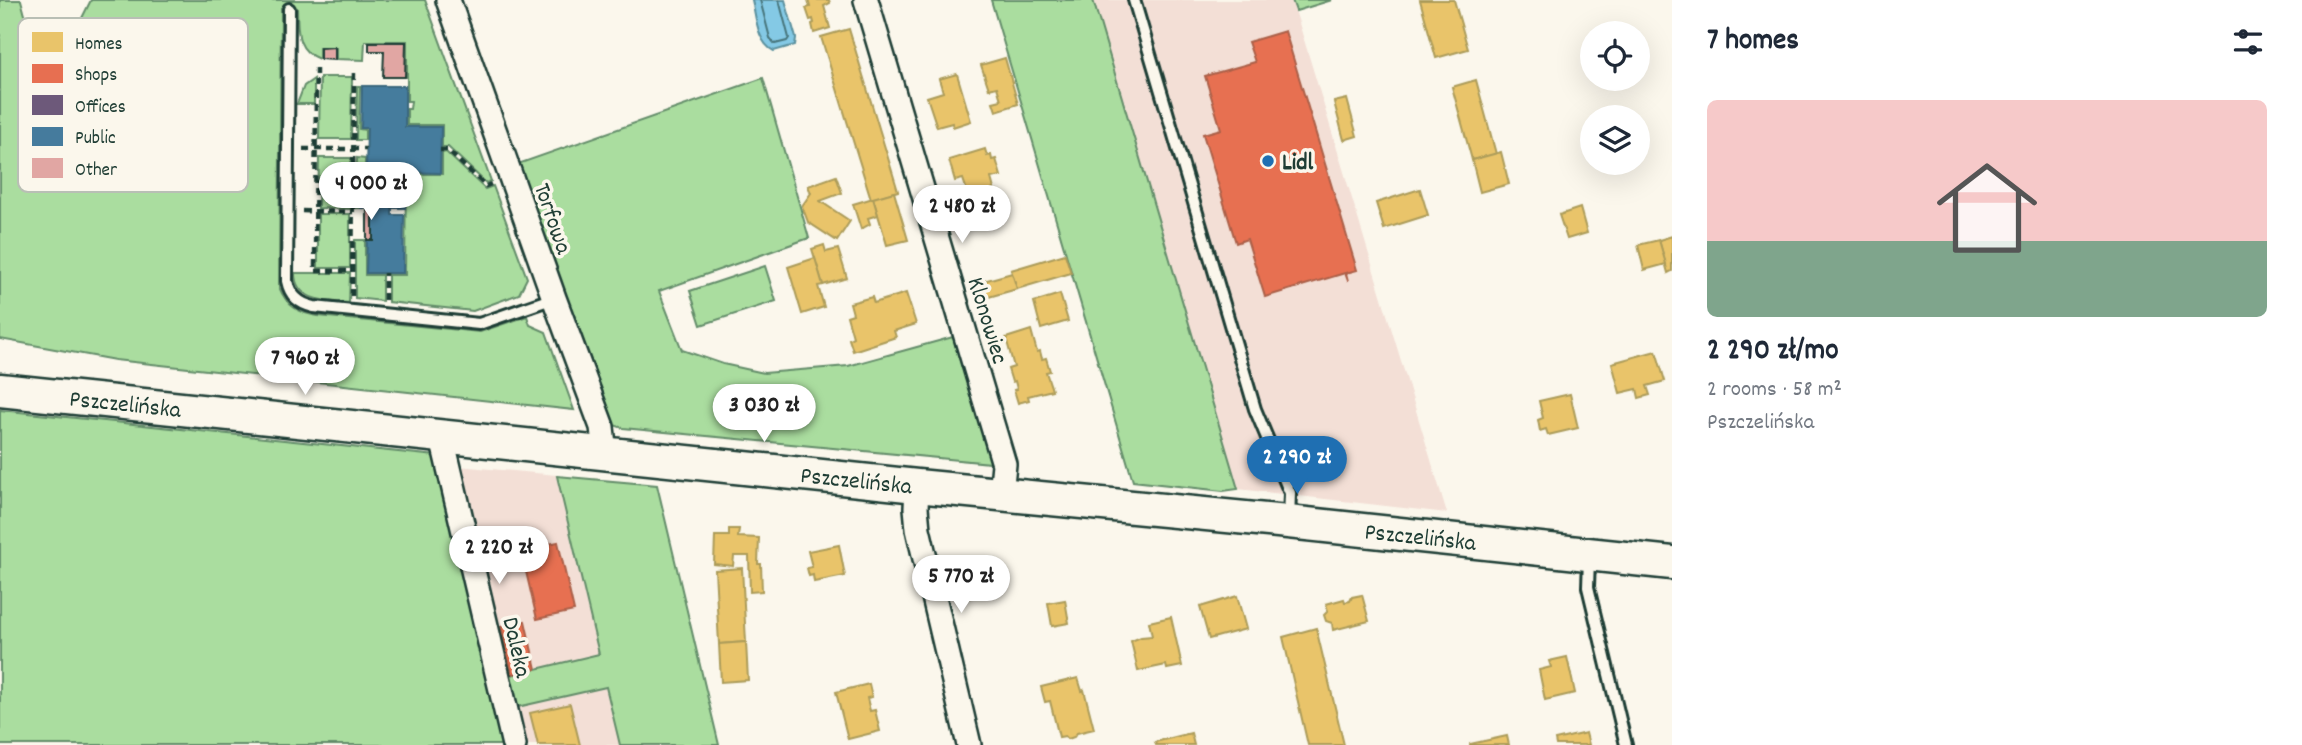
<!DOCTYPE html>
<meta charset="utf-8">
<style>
:root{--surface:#fff;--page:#f6f6f7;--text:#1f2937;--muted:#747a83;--accent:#1f6fb2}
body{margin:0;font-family:Dekko,sans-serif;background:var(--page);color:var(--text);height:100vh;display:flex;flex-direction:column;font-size:26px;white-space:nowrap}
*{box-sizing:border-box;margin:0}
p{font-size:23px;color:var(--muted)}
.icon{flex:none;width:38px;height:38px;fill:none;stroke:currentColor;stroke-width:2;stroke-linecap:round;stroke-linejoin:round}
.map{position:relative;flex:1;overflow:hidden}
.panel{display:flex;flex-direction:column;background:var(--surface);width:630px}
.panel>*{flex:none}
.fabs{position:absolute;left:1580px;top:21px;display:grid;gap:14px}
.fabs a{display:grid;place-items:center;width:70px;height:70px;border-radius:50%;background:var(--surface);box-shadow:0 7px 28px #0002;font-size:35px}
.price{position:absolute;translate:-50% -60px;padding:0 16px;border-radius:24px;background:#fff;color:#222;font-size:23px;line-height:46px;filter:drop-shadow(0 2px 4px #0008)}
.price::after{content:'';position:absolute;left:50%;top:42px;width:21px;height:16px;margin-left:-10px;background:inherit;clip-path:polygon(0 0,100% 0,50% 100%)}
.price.current{background:var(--accent);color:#fff}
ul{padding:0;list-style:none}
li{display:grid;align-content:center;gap:14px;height:371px;padding:0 35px}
li span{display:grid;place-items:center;height:217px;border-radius:10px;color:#555}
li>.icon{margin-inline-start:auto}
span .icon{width:126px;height:126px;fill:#fffc;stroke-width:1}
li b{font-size:30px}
h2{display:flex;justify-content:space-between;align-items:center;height:84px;padding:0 35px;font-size:30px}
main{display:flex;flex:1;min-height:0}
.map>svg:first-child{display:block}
</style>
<main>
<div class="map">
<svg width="1672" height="745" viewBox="0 0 1672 745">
<rect width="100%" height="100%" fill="#fbf7ec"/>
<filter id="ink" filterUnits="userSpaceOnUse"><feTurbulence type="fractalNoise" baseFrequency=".0143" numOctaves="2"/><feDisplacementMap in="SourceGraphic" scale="14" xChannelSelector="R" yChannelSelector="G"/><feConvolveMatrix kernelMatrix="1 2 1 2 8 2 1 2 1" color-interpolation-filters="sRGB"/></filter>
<g filter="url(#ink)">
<!-- built -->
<g fill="#f3dfd6">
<path d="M1093,0h199l155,513 -209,-24z"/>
<path d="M458,466l99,9 42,180 -92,21z"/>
<path d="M606,687l14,58h-98l-9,-37z"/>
</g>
<!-- green -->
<g fill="#aadd9f" stroke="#648d6a" stroke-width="2">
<path d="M0,0h21l22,83 41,-9 -12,-36 19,-38h334l66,181 -5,2 -38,-36h-6v-22h-35v-16h3l1,-8h-4v-60h-42l-1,19 -28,-1v-12h-17v12c-24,-9 -21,-29 -22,-51h-16l-2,279c8,19 19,26 39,29l162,16 47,-16 3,9 16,7 28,78 -459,-50 -115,-21z"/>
<path d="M991,0h102l145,489 -15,2 -90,-10z"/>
<path d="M1292,0h40l-36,11z"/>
<path d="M320,77h32l-1,62h-32z"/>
<path d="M763,78l46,160 -150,53 23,59 41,14 41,9 84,-7 105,-29 38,126 -368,-35 -9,-3 -38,-104 -5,1 -56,-157z"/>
<path d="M314,79v25h-17l7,-18z"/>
<path d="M357,86h3l-1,43 6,1v10h-9z"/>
<path d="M446,152l39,37 8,-3 34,92 -8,16 -46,17 -85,-9v-27h17l1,-101h36v-21z"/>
<path d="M319,158h32v51l-33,-1z"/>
<path d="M357,158l8,1v9l-6,1v39h-3z"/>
<rect x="318" y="214" width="32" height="54"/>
<path d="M355,240h10v35h17v26l-27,-3z"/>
<path d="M765,266l11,35 -75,24 -11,-34z"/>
<path d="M295,273h55l-1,30c-21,-2 -54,-1 -54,-30z"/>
<path d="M0,410l436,46 67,289h-503z"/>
<path d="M557,476l100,9 62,260h-99l-14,-58 -93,21 -6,-32 92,-22z"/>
</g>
<!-- water -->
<path fill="#84c9e5" stroke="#5c919e" stroke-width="2" d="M752,0h33l11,38 -1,7 -21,6c-17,-8 -18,-35 -22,-51z"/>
<!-- homes -->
<g fill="#e9c46a" stroke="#ac9c5a" stroke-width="2">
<path d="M808,0h21l1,3 -6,3 6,22 -16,5 -2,-9 2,-1 -1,-4 -3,1 -4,-12 4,-1z"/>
<path d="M1420,0h34l14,49 -32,9z"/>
<path d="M849,29l49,162 -27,8 -50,-162z"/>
<path d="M1005,58l13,46 -22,7 -3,-9 8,-2 -4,-13 -8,2 -8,-24z"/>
<path d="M957,74l14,47 -18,6 -1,-4 -15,4 -10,-30 16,-5 -4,-13z"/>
<path d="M1476,80l20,74 -24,6 -20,-73z"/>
<path d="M1347,99l10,37 -13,4 -10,-38z"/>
<path d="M985,149l2,7 4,-1 1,5 4,-1 5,17 -10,2 3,11 -25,8 -6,-18 -8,2 -6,-21z"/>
<path d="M1501,152l8,32 -29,8 -8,-32z"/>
<path d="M836,176l6,17 -22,8 30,20 -13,20 -29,-19 -6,-16 9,-13 -3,-7z"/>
<path d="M1420,189l8,26 -44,14 -8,-26z"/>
<path d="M894,192l14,48 -21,5 -14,-47z"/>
<path d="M873,198l5,17 -10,3 2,6 -9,5 -8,-25z"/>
<path d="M1580,208l7,25 -20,6 -8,-24z"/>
<path d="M1672,236v35l-4,2 -9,-33z"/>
<path d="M1659,240l7,24 -22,6 -6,-25z"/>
<path d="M824,245l2,7 12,-3 9,29 -24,7 -11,-36z"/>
<path d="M1065,254l6,19 -54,16 -6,-19z"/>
<path d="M815,258l8,27 -5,1 6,21 -22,7 -14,-47z"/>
<path d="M1012,273l5,16 -32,9 -5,-16z"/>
<path d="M906,293l10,31 -22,7 2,6 -43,14 -4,-12 4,-2 -6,-21 6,-2 -3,-11 22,-6 2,6z"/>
<path d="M1060,294l8,27 -27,8 -7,-27z"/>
<path d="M1031,330l6,22 3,-1 2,8 4,-1 4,13 -4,1 6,18 -24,6 1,4 -11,3 -4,-13 3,-1 -2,-8 -3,1 -4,-13 6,-2 -8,-29z"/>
<path d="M1656,351l9,30 -18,5 3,9 -11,3 -2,-9 -17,4 -8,-30z"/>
<path d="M1570,394l8,34 -30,7 -2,-6 -6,2 -2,-11 5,-2 -4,-17z"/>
<path d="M729,529h10l-1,8 21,1 -1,26h3l1,27 -12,1 -1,-36h-15l-1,10 -19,-2 1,-28h14z"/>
<path d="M839,545l6,31 -31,6 -1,-7 -4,1 -2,-8 5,-1 -4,-16z"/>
<path d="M981,560l1,5 11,-3 7,28 -32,8 -7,-28 11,-3 -2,-5z"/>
<path d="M742,568l4,74 -27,2 -4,-74z"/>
<path d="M1362,595l7,26 -36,9 -1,-7 -6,-2 -2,-6 4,-4 -2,-7 18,-5 1,3 5,-1 2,-4z"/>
<path d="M1237,596l9,33 -37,10 -9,-32z"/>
<path d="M1065,600l4,23 -17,3 -4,-23z"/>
<path d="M1171,617l11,49 -15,3 -1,-4 -28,6 -7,-30 10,-4 11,-1 -3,-14z"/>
<path d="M1316,628l28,117h-36l-25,-108z"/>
<path d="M746,642l2,38 -27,2 -2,-38z"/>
<path d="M1567,657l8,36 -30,7 -6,-30 12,-3 -2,-6z"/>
<path d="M1078,678l4,13 2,-1 10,39 -17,4 -3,4 -6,2 -3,-3 -6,1 -9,-36 -5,1 -4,-15z"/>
<path d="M869,684l3,13 -5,1 3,13 5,-1 5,21 -32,8 -12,-47z"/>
<path d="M570,704l10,41h-42l-8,-32z"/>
<path d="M1191,733l3,12h-38l-1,-3z"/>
<path d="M1586,733l3,12h-33l-1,-5z"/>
<path d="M1507,736l2,9h-39v-1z"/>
</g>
<!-- shops -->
<g fill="#e76f51" stroke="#ab6048" stroke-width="2">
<path d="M1285,31l72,239 -11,3 2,8 -3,-8 -80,24 -18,-58 -11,4 -33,-109 18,-5 -16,-53 50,-14 -7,-20z"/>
<path d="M558,542l16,69 -37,8 -16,-69z"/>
<path d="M525,621l11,48 -24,5 -11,-48z"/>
</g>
<!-- offices -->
<path fill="#6d597a" stroke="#565165" stroke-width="2" d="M507,543l5,20 -17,4 -5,-20z"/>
<!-- public -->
<path fill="#457b9d" stroke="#3a687e" stroke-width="2" d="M362,86h43v41h36l-1,46 -35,-1v36h-13v7h12l-1,58h-37l1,-33h6v-25h5v-7h-17v-38h5l1,-42h-6z"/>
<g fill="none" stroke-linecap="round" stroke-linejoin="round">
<!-- shore -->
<path stroke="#47757b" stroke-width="2" d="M760,0l10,38 5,6 12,-3 2,-3 -10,-38"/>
</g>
<!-- building -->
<g fill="#e1a6a3" stroke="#1f3d34" stroke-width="2">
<path d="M369,42h37l-1,35h-22l1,-26h-15z"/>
<path d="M335,47v13l-15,-1v-11z"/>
<path d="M367,208h11v7h-5v25h-6z"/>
</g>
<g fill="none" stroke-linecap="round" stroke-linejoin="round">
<defs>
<g id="service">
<path d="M1134,0l121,409 35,84 -1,26"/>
<path d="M289,9l-2,272c3,15 13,23 27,26l165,17 75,-26"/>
<path d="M1589,558l-1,29 38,158"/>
</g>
<g id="minor">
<path d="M448,0l106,298 48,129 3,27"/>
<path d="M866,0l138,464 -3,30"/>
<path d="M442,438l72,307"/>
<path d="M917,486l-1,22 2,21 51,216"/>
</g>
<g id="secondary">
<path id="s1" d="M0,390l917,96 371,36 384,41"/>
</g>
</defs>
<!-- service casing -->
<use href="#service" stroke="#1f3d34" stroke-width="16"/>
<!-- minor casing -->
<use href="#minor" stroke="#1f3d34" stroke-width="28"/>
<!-- secondary casing -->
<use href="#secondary" stroke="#1f3d34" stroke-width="37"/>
<!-- path -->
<g stroke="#1f3d34" stroke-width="4.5" stroke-dasharray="7 5" stroke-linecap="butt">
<path d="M316,68l-1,203h37"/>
<path d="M303,149h63"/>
<path d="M440,150h7l39,36 5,-2"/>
<path d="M302,211l51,1"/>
<path d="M352,296l2,-228"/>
<path d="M385,300v-27"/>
</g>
<!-- service -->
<use href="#service" stroke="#fbf7ec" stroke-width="10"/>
<!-- minor -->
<use href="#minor" stroke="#fbf7ec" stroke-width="23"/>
<!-- secondary -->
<use href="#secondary" stroke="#fbf7ec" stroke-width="32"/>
</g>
</g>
<!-- markers -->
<circle fill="#1f6fb2" stroke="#fbf7ec" stroke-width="2.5" cx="1268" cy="161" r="7"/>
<g text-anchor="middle" stroke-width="7" stroke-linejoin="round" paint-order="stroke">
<!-- poi labels -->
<g font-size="24" font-weight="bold" fill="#1f3d34" stroke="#fbf7ec" text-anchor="start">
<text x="1282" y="169">Lidl</text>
</g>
<!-- street labels -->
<g font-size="24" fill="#1f3d34" stroke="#fbf7ec">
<text transform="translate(554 218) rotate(71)" y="8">Torfowa</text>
<text transform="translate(989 320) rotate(73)" y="8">Klonowiec</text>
<text dy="8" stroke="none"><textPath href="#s1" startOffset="126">Pszczelińska</textPath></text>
<text dy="8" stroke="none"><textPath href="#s1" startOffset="861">Pszczelińska</textPath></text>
<text dy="8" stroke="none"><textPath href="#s1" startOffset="1428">Pszczelińska</textPath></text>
<text transform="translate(518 647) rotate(77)" y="8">Daleka</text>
</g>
</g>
<!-- legend -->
<rect x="18" y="18" width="230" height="174" rx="10" fill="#fbf7ec" stroke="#b9bfb5" stroke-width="2"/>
<rect x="32" y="32" width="31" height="20" fill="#e9c46a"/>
<rect x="32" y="64" width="31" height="19" fill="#e76f51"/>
<rect x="32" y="95" width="31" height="20" fill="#6d597a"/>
<rect x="32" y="127" width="31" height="19" fill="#457b9d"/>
<rect x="32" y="158" width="31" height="20" fill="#e1a6a3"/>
<g font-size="19" fill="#1f3d34">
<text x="75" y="49">Homes</text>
<text x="75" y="80">Shops</text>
<text x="75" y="112">Offices</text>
<text x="75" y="143">Public</text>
<text x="75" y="175">Other</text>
</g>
</svg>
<div class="fabs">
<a><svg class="icon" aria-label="locate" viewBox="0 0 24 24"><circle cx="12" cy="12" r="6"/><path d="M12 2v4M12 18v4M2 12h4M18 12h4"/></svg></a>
<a><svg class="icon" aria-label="layers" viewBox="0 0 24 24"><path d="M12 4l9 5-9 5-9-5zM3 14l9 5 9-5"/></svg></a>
</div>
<b class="price" style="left:371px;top:222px">4 000 zł</b>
<b class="price" style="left:962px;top:245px">2 480 zł</b>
<b class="price" style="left:305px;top:397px">7 960 zł</b>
<b class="price" style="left:764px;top:444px">3 030 zł</b>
<b class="price current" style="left:1297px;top:496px">2 290 zł</b>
<b class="price" style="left:499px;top:586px">2 220 zł</b>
<b class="price" style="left:961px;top:615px">5 770 zł</b>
</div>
<section class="panel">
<h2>7 homes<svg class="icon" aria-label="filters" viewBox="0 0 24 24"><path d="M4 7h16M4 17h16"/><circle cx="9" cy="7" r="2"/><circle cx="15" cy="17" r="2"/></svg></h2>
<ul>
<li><span style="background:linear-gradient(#f6c9c9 65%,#7fa58c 0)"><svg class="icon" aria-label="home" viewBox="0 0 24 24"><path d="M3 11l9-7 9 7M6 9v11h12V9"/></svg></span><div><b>2 290 zł/mo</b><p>2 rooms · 58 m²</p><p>Pszczelińska</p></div></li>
</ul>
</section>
</main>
